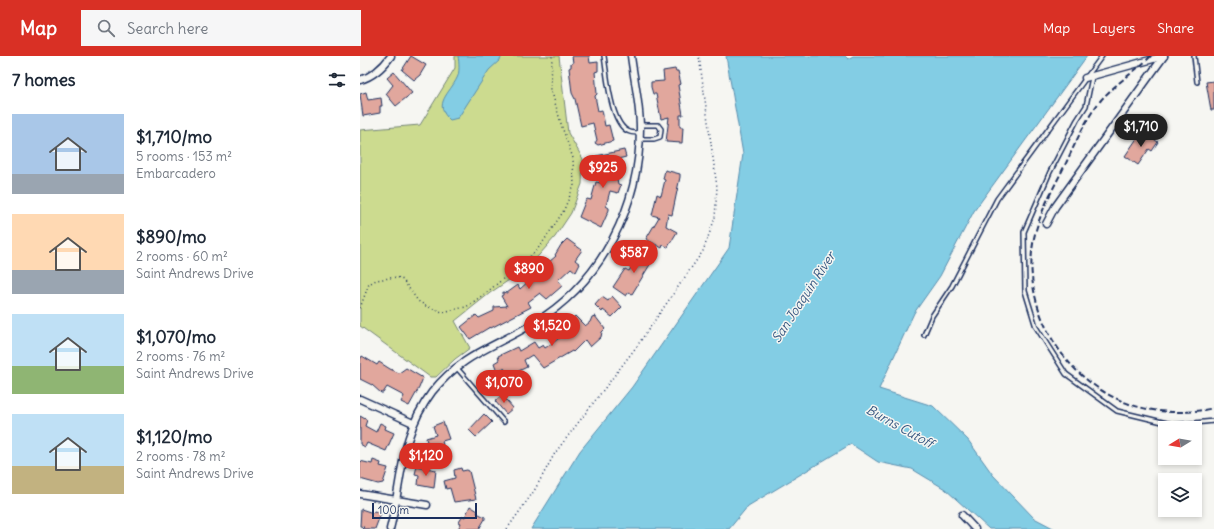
<!DOCTYPE html>
<meta charset="utf-8">
<style>
:root{--surface:#fff;--page:#f6f6f7;--text:#1f2937;--muted:#747a83;--accent:#d93025}
body{margin:0;font-family:Delius,sans-serif;background:var(--page);color:var(--text);height:100vh;display:flex;flex-direction:column;font-size:15px;white-space:nowrap}
*{box-sizing:border-box;margin:0}
p{font-size:13px;color:var(--muted)}
.icon{flex:none;width:22px;height:22px;fill:none;stroke:currentColor;stroke-width:2;stroke-linecap:round;stroke-linejoin:round}
.map{position:relative;flex:1;overflow:hidden}
.drawer{display:flex;flex-direction:column;background:var(--surface);width:360px}
.drawer>*{flex:none}
.needle{width:26px;rotate:259deg}
.controls{position:absolute;left:798px;top:365px;display:grid;gap:8px}
.controls a{display:grid;place-items:center;width:44px;height:44px;border-radius:0px;background:var(--surface);box-shadow:0 2px 6px #0003;font-size:20px}
.scale{position:absolute;left:12px;bottom:10px;width:105px;box-sizing:border-box;padding-left:4px;border:2px solid #1b2f5e;border-top:0;font-size:11px;line-height:14px;white-space:nowrap;color:#1b2f5e;-webkit-text-stroke:3px #f6f6f2;paint-order:stroke}
.price{position:absolute;translate:-50% -34px;padding:0 9px;border-radius:14px;background:var(--accent);color:#fff;font-size:13px;line-height:26px;filter:drop-shadow(0 1px 2px #0008)}
.price::after{content:'';position:absolute;left:50%;top:24px;width:12px;height:9px;margin-left:-6px;background:inherit;clip-path:polygon(0 0,100% 0,50% 100%)}
.price.current{background:#222;color:#fff}
ul{padding:0;list-style:none}
li{display:flex;align-items:center;gap:12px;height:100px;padding:0 12px}
li span{display:grid;place-items:center;flex:none;width:112px;height:80px;border-radius:0px;color:#555}
li>.icon{margin-inline-start:auto}
span .icon{width:48px;height:48px;fill:#fffc;stroke-width:1}
li b{font-size:17px}
h2{display:flex;justify-content:space-between;align-items:center;height:48px;padding:0 12px;font-size:17px}
header{display:flex;align-items:center;gap:24px;box-sizing:border-box;height:56px;padding:0 20px;background:var(--accent);color:#fff}
header strong{font-size:19px}
nav{display:flex;gap:22px;margin-inline-start:auto;font-size:14px}
.search{width:280px;height:36px;background:var(--page);display:flex;align-items:center;gap:10px;box-sizing:border-box;padding:0 14px;border-radius:0px;color:var(--muted);font-size:15px}
main{display:flex;flex:1;min-height:0}
.map>svg:first-child{display:block}
</style>
<header>
<strong>Map</strong>
<div class="search"><svg class="icon" aria-label="search" viewBox="0 0 24 24"><circle cx="10" cy="10" r="6"/><path d="M15 15l6 6"/></svg>Search here</div>
<nav><a>Map</a><a>Layers</a><a>Share</a></nav>
</header>
<main>
<section class="drawer">
<h2>7 homes<svg class="icon" aria-label="filters" viewBox="0 0 24 24"><path d="M4 7h16M4 17h16"/><circle cx="9" cy="7" r="2"/><circle cx="15" cy="17" r="2"/></svg></h2>
<ul>
<li><span style="background:linear-gradient(#a9c7e8 75%,#9aa5b1 0)"><svg class="icon" aria-label="home" viewBox="0 0 24 24"><path d="M3 11l9-7 9 7M6 9v11h12V9"/></svg></span><div><b>$1,710/mo</b><p>5 rooms · 153 m²</p><p>Embarcadero</p></div></li>
<li><span style="background:linear-gradient(#ffd9b3 70%,#9aa5b1 0)"><svg class="icon" aria-label="home" viewBox="0 0 24 24"><path d="M3 11l9-7 9 7M6 9v11h12V9"/></svg></span><div><b>$890/mo</b><p>2 rooms · 60 m²</p><p>Saint Andrews Drive</p></div></li>
<li><span style="background:linear-gradient(#bfe0f5 65%,#8fb573 0)"><svg class="icon" aria-label="home" viewBox="0 0 24 24"><path d="M3 11l9-7 9 7M6 9v11h12V9"/></svg></span><div><b>$1,070/mo</b><p>2 rooms · 76 m²</p><p>Saint Andrews Drive</p></div></li>
<li><span style="background:linear-gradient(#bfe0f5 65%,#c2b280 0)"><svg class="icon" aria-label="home" viewBox="0 0 24 24"><path d="M3 11l9-7 9 7M6 9v11h12V9"/></svg></span><div><b>$1,120/mo</b><p>2 rooms · 78 m²</p><p>Saint Andrews Drive</p></div></li>
</ul>
</section>
<div class="map">
<svg width="854" height="473" viewBox="0 0 854 473">
<rect width="100%" height="100%" fill="#f6f6f2"/>
<filter id="ink" filterUnits="userSpaceOnUse"><feTurbulence type="fractalNoise" baseFrequency=".025" numOctaves="2"/><feDisplacementMap in="SourceGraphic" scale="8" xChannelSelector="R" yChannelSelector="G"/><feConvolveMatrix kernelMatrix="1 2 1 2 8 2 1 2 1" color-interpolation-filters="sRGB"/></filter>
<g filter="url(#ink)">
<!-- green -->
<path fill="#ccdb8f" stroke="#748576" d="M95,0h104l9,77 15,26 -1,25 -11,29 -16,24 -23,26 -20,15 -22,15 -35,28 15,27 -15,11 -19,18h-6l-70,-51v-196l60,-5 35,-57z"/>
<!-- water -->
<g fill="#83cde4" stroke="#598eae">
<path d="M98,0h44l-2,4 -11,10 -31,48 -8,2c-18,-16 0,-27 7,-42 3,-5 2,-16 1,-22z"/>
<path d="M366,0h119l3,3 5,-3h234l-113,155 -34,65 -26,37 -35,76 54,17 35,34 25,35 41,43 21,11h-66l-44,-40 -33,-20 -34,-7 -27,-18 -103,62 -19,23h-198l49,-78 52,-64 97,-139 14,-94z"/>
</g>
<!-- building -->
<g fill="#e1a79d" stroke="#1b2f5e">
<path d="M51,0l15,9 -6,10 -6,5 -12,-10z"/>
<path d="M212,0h17l1,7 8,-1v9l-3,1 2,22 -2,2 3,15 4,-1 3,16 4,-1 4,16 -15,4 -3,-2 2,-3 -4,-17 -12,3 -6,-27 -3,-6 -3,-25 2,-1v-3l2,-1z"/>
<path d="M315,13l1,2h2l3,13 -3,1 5,30h-3v12h3l-1,16 -16,-1 3,-25 -8,2 -5,-25h-3l-2,-7v-5l13,-1 -1,-10z"/>
<path d="M34,16l18,21 -16,13 -10,-12 7,-9 -6,-7z"/>
<path d="M854,25v29h-3l-5,-28z"/>
<path d="M6,36l2,8 13,-2 1,8h-2v7l-17,3 -3,-22z"/>
<path d="M782,75l16,11 -6,9 -3,-2 -11,16 -13,-9z"/>
<path d="M264,94l2,7 -8,2 3,14 -5,1 2,10 3,1 -3,8 -8,-2 -4,15 3,2v2l-8,18 -22,-11 6,-15 2,-3 4,1 5,-18 6,1 -6,-27z"/>
<path d="M305,114l15,4v3l-8,38 -4,-1 -2,12 11,6 -9,15 -5,-2 -1,3 -16,-9 13,-22 -7,-2 5,-21 4,2 4,-16 -2,-1z"/>
<path d="M207,183l15,11 -7,10 5,4 -4,8 -5,-4 -13,12 4,5 -1,2 -14,12 -7,-6 -12,9 3,5 -40,21 -1,-1 -20,12 -9,-12 15,-12 3,3 15,-7v-4l13,-1 -6,-10 2,-1v-3l4,1 11,-8 2,4 11,-10 -2,-1 4,-4 1,1 22,-19 -1,-1 6,-10z"/>
<path d="M281,194l13,8 -22,36 -3,-2 -3,4 -13,-9 12,-18 4,2z"/>
<path d="M252,240l10,11 -10,10 -9,-7 -1,2 -7,-7 7,-8 6,4z"/>
<path d="M215,260l10,10 5,-4 2,-5 3,-1 10,13 -3,3 -1,5 -11,10 -5,-7 -12,12 -1,-1 -29,17 -11,-13 -8,5 3,7 -19,9 -4,-8 -7,3 -3,-8 5,-3 -1,-4 19,-9 2,4 15,-9 4,6 5,-3 2,3 3,-2 14,-10 1,2 12,-9 -6,-7z"/>
<path d="M2,300l15,9 2,-3 11,7 9,4 7,-5 17,10 -4,10 -10,18 -8,-4 3,-6 -17,-9 -4,6h-2l-9,-8 -12,-6v-19z"/>
<path d="M142,339l11,13 -7,6 -11,-13z"/>
<path d="M124,358l8,8 -16,15 -7,-7z"/>
<path d="M0,360l7,4 -2,6 11,6 4,-9 6,3 -1,3 9,4 -8,18 -19,-8 -2,4 -5,-3z"/>
<path d="M83,366l6,17 -7,2 1,4 -5,1v3l-6,2v-2l-3,1 -3,-12 10,-3 -3,-9z"/>
<path d="M13,404l8,3 -1,3 8,2 -5,15 -5,1 -18,-5v-18l12,3z"/>
<path d="M57,410l19,4 -2,18 -16,-3 1,-10 -4,-1z"/>
<path d="M101,412l1,3 5,-1 2,1 7,28 -22,3 -4,-14 -4,1 -2,-8 11,-3 -1,-8z"/>
<path d="M110,450l8,5 -1,2 8,4v2l-6,10h-21l3,-6 -2,-1 4,-6 2,1z"/>
<path d="M1,453l12,4 1,-2 7,2 -6,16h-13l2,-2 -4,-1z"/>
</g>
<g fill="none" stroke-linecap="round" stroke-linejoin="round">
<defs>
<g id="lane">
<path d="M244,0c3,17 6,70 26,76 3,1 7,1 10,1"/>
<path d="M834,0l3,26"/>
<path d="M732,21l-6,29 -9,14 -27,52 -26,60 1,59 11,36 30,47 51,37 58,14 39,-4"/>
<path d="M280,83h14l6,-2 1,-8 -3,-4h-18"/>
<path d="M564,279l8,-19 20,-30 45,-87 105,-143"/>
<path d="M96,311l48,55"/>
</g>
<g id="street">
<path d="M725,22l79,-22"/>
<path d="M0,24c14,-4 23,-13 31,-24"/>
<path d="M686,168l9,-17 109,-151"/>
<path d="M0,343l53,24"/>
<path d="M0,438l67,11"/>
<path d="M602,459l13,14"/>
<path d="M30,473c13,-50 9,-93 42,-137 30,-38 63,-45 102,-69 68,-41 106,-117 106,-195 0,-24 -6,-48 -9,-72"/>
</g>
</defs>
<!-- lane casing -->
<use href="#lane" stroke="#1b2f5e" stroke-width="6"/>
<!-- street casing -->
<use href="#street" stroke="#1b2f5e" stroke-width="9"/>
<!-- path -->
<g stroke="#1b2f5e" stroke-width="1.5" stroke-dasharray="1 3" stroke-linecap="butt">
<path d="M0,252l9,-24 7,-4 21,-3 6,3 15,21 8,5 16,6 24,-5 20,-14 47,-39 8,-9 22,-33 11,-26 -1,-28 -11,-31 -11,-38 1,-33"/>
<path d="M147,473l27,-38 21,-38 82,-107 66,-95 12,-33 2,-31 -18,-131"/>
</g>
<!-- lane -->
<use href="#lane" stroke="#f6f6f2" stroke-width="3"/>
<!-- street -->
<use href="#street" stroke="#f6f6f2" stroke-width="6"/>
<!-- rail -->
<path stroke="#1b2f5e" stroke-width="2" stroke-dasharray="6 3" stroke-linecap="butt" d="M791,0c-16,16 -35,27 -50,44 -15,18 -25,42 -35,63 -11,22 -23,43 -30,67 -15,53 8,115 50,149 37,31 82,39 128,29"/>
</g>
</g>
<g text-anchor="middle" stroke-width="3" stroke-linejoin="round" paint-order="stroke">
<!-- water labels -->
<g font-size="13" font-style="italic" fill="#355680" stroke="#f6f6f2">
<text transform="translate(443 241) rotate(-57)" y="5">San Joaquin River</text>
<text transform="translate(540 370) rotate(29)" y="5">Burns Cutoff</text>
</g>
</g>
</svg>
<div class="controls">
<a><svg class="needle" viewBox="-14 -14 28 28"><path d="M0-13l5 13h-10z" fill="#e53935"/><path d="M0 13l5-13h-10z" fill="#747a83"/></svg></a>
<a><svg class="icon" aria-label="layers" viewBox="0 0 24 24"><path d="M12 4l9 5-9 5-9-5zM3 14l9 5 9-5"/></svg></a>
</div>
<div class="scale">100 m</div>
<b class="price current" style="left:781px;top:92px">$1,710</b>
<b class="price" style="left:243px;top:133px">$925</b>
<b class="price" style="left:274px;top:218px">$587</b>
<b class="price" style="left:169px;top:234px">$890</b>
<b class="price" style="left:192px;top:291px">$1,520</b>
<b class="price" style="left:144px;top:348px">$1,070</b>
<b class="price" style="left:66px;top:421px">$1,120</b>
</div>
</main>
